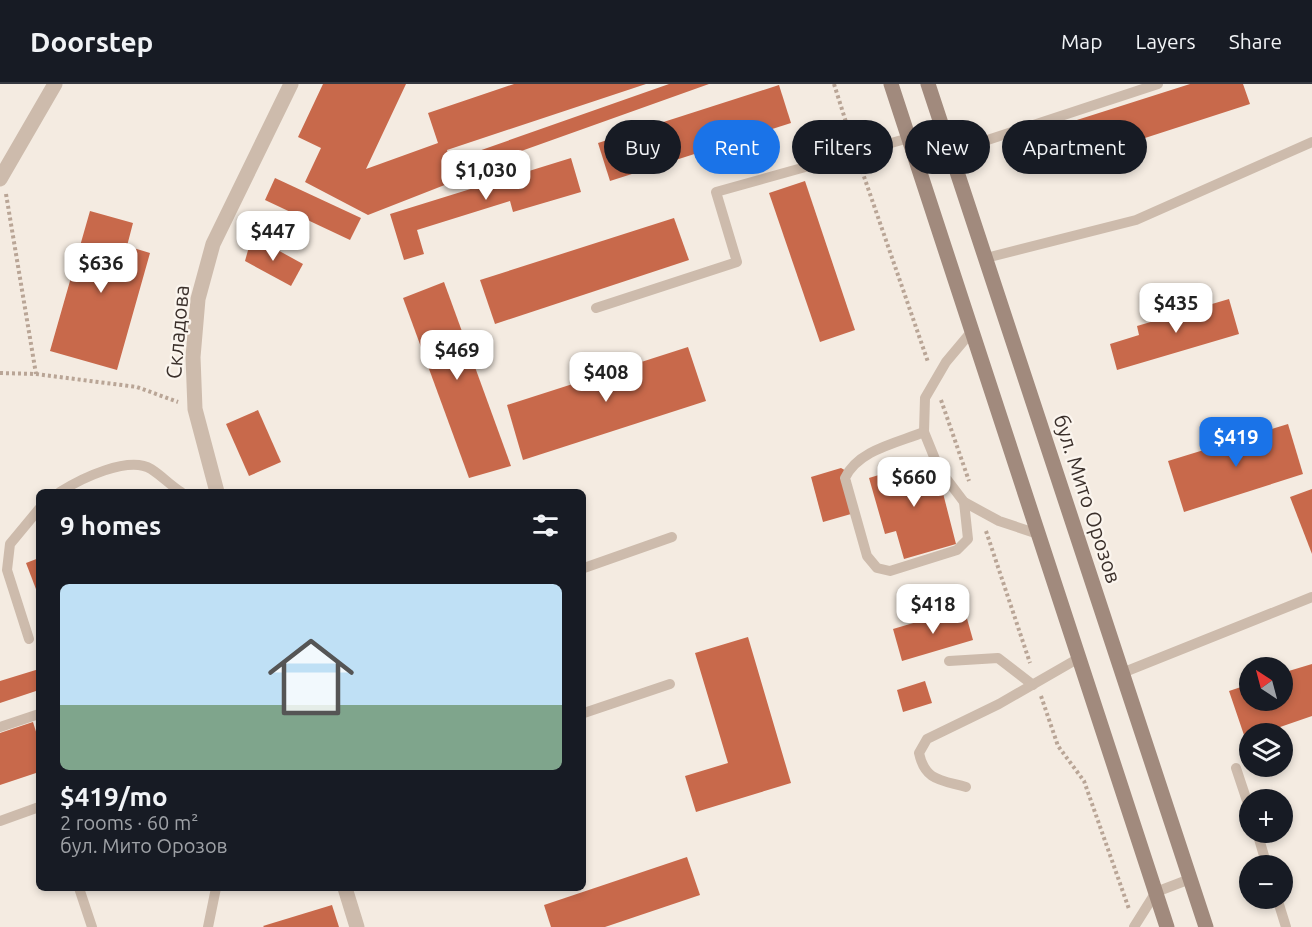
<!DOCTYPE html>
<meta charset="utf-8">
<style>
:root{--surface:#171b24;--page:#20242c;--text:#f1f3f6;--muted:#9ea1a6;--line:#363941;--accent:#1a73e8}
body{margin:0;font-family:Ubuntu,sans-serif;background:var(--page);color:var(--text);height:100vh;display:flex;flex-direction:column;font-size:22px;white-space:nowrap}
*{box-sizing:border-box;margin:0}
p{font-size:20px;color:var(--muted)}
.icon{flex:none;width:33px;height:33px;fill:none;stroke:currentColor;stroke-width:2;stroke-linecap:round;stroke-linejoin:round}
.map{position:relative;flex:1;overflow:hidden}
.side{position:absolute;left:36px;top:405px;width:550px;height:402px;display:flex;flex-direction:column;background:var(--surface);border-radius:9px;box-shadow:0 3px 9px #0003}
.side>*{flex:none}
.banner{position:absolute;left:604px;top:36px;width:570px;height:54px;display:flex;gap:12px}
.needle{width:39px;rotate:324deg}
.fabs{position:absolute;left:1239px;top:573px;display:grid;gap:12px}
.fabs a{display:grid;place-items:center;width:54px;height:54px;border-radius:50%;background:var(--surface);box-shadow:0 3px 9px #0003;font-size:30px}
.price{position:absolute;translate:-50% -51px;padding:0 14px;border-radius:12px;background:#fff;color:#222;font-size:20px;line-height:39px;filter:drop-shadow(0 2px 3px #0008)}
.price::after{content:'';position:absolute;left:50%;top:36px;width:18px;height:14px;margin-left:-9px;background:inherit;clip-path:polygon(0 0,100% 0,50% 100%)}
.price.selected{background:var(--accent);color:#fff}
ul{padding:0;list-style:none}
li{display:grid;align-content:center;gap:12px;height:318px;padding:0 24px}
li+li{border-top:2px solid var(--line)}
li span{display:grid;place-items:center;height:186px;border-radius:9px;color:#555}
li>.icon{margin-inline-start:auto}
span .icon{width:108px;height:108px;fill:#fffc;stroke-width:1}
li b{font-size:26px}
h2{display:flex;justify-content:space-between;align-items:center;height:72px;padding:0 24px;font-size:26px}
.tag{padding:0 21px;border-radius:27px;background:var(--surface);box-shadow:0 3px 9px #0003;font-size:21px;line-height:54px}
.tag.selected{background:var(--accent);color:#fff}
header{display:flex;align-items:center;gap:36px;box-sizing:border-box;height:84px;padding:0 30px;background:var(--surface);border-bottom:2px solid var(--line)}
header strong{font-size:28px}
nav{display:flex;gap:33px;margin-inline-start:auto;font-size:21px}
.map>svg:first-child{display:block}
</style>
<header>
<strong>Doorstep</strong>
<nav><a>Map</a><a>Layers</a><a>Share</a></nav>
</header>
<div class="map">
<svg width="1312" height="843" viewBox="0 0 1312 843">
<rect width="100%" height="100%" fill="#f4ebe1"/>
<!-- building -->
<g fill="#c8694b">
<path d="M323,0h83l-40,85 72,-26 -10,-30 86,-29h132l-199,66 3,11 219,-77h40l-252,90 3,5 -92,36 -63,-33 16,-34 -23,-11z"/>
<path d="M1190,0h53l7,20 -139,45 2,8 -41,14 -14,-45z"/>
<path d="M779,1l12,38 -181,58 -12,-38z"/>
<path d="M571,74l10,34 -68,20 -3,-11 -93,29 7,24 -20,6 -14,-46z"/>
<path d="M275,94l86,40 -11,22 -85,-40z"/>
<path d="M805,97l50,149 -35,12 -51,-149z"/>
<path d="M90,127l43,12 -6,23 23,7 -33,117 -67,-19z"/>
<path d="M674,134l15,42 -194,64 -15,-44z"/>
<path d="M252,152l51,28 -12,22 -46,-25z"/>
<path d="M444,198l67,184 -42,12 -66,-180z"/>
<path d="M1229,215l10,35 -122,36 -7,-26 29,-9 -2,-9z"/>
<path d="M688,263l18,54 -183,59 -16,-55z"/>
<path d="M258,326l23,52 -32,14 -23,-52z"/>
<path d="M1288,340l15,50 -119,38 -16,-51z"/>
<path d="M934,374l22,86 -52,15 -8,-28 -11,3 -16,-56z"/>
<path d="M841,384l7,4 10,40 -35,10 -12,-45z"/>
<path d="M1312,405v65l-22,-57z"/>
<path d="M39,474v39l-13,-34z"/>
<path d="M964,524l9,32 -71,21 -9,-32z"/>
<path d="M748,553l43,146 -95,29 -11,-36 43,-13 -33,-110z"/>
<path d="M1312,580v52l-52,18h-10v3l-5,1 -16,-47 21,-7v16h32v-27z"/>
<path d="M39,585v21l-39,13v-22z"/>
<path d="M925,597l7,22 -29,9 -6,-22z"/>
<path d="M33,638l6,19v31l-39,13v-52z"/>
<path d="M687,773l13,38 -95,32h-54l-7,-22z"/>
<path d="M332,821l7,22h-75l-1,-1z"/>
</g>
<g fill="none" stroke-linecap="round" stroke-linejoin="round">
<!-- path -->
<g stroke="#b9a596" stroke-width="4" stroke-dasharray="3 3" stroke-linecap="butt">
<path d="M834,0l17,54"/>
<path d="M860,81l68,197"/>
<path d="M6,110l30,180"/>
<path d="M0,289l36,1 101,13 41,15"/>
<path d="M941,316l28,81"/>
<path d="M986,447l44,132"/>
<path d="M1041,612l17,50 26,35 45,128"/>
</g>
<!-- service -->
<g stroke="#cdbbac" stroke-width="10">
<path d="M951,68l207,-68"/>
<path d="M986,174l150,-38 176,-78"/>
<path d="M596,224l141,-46 -21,-70 193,-54"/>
<path d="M972,247l-26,31 -21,36 -1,34 15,37 25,33 35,19 39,13"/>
<path d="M924,348c-27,11 -66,18 -79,46l22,78 10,12 13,3 67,-21 11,-11 -4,-37"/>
<path d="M60,408c20,-13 69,-37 91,-23 11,7 19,16 30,23"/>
<path d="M584,484l88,-31"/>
<path d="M29,555l-22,-69 3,-26 29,-35"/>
<path d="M949,577l49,-3 35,27"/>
<path d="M1122,589l190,-76"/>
<path d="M584,629l86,-29"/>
<path d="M0,643l39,-13"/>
<path d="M1236,684l14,42"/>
<path d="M966,703c-25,-7 -41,-6 -47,-34l8,-14 72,-35 80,-46"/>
<path d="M0,737l39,-14"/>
<path d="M1257,748l10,34"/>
<path d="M79,804l13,39"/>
<path d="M1277,814l9,29"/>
<path d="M208,843l8,-39"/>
<path d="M1134,843l22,-35 34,-13"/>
</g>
<!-- minor -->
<g stroke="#cdbbac" stroke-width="15">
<path d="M0,95l55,-95"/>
<path d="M217,408l-22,-83 -2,-52 5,-58 15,-55 78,-160"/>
<path d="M345,804l12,39"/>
</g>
<!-- secondary -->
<g stroke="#a18a7d" stroke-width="15">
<path d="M891,0l276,843"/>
<path d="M928,0l278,843"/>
</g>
</g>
<g text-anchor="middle" stroke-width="4.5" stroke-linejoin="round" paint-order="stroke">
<!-- street labels -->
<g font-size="21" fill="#3b302b" stroke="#fbf5ee">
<text transform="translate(178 248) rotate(-85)" y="7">Складова</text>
<text transform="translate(1087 415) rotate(72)" y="7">бул. Мито Орозов</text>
</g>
</g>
</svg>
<div class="fabs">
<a><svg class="needle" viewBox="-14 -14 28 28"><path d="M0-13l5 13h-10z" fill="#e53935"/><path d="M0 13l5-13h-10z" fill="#9ea1a6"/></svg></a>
<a><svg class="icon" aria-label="layers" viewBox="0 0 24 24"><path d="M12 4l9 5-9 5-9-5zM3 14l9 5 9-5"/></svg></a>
<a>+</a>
<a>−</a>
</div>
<b class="price" style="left:486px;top:117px">$1,030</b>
<b class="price" style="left:273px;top:178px">$447</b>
<b class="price" style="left:101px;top:210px">$636</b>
<b class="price" style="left:1176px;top:250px">$435</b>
<b class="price" style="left:457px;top:297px">$469</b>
<b class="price" style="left:606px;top:319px">$408</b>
<b class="price selected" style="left:1236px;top:384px">$419</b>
<b class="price" style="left:914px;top:424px">$660</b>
<b class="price" style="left:933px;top:551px">$418</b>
<div class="banner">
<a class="tag">Buy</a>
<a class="tag selected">Rent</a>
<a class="tag">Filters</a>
<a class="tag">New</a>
<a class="tag">Apartment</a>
</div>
<section class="side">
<h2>9 homes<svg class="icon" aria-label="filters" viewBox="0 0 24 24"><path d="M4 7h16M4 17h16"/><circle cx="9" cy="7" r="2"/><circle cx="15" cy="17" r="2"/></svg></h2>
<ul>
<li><span style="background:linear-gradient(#bfe0f5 65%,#7fa58c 0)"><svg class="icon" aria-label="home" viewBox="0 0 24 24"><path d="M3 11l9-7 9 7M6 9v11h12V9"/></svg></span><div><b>$419/mo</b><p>2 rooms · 60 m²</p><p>бул. Мито Орозов</p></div></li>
</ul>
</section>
</div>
